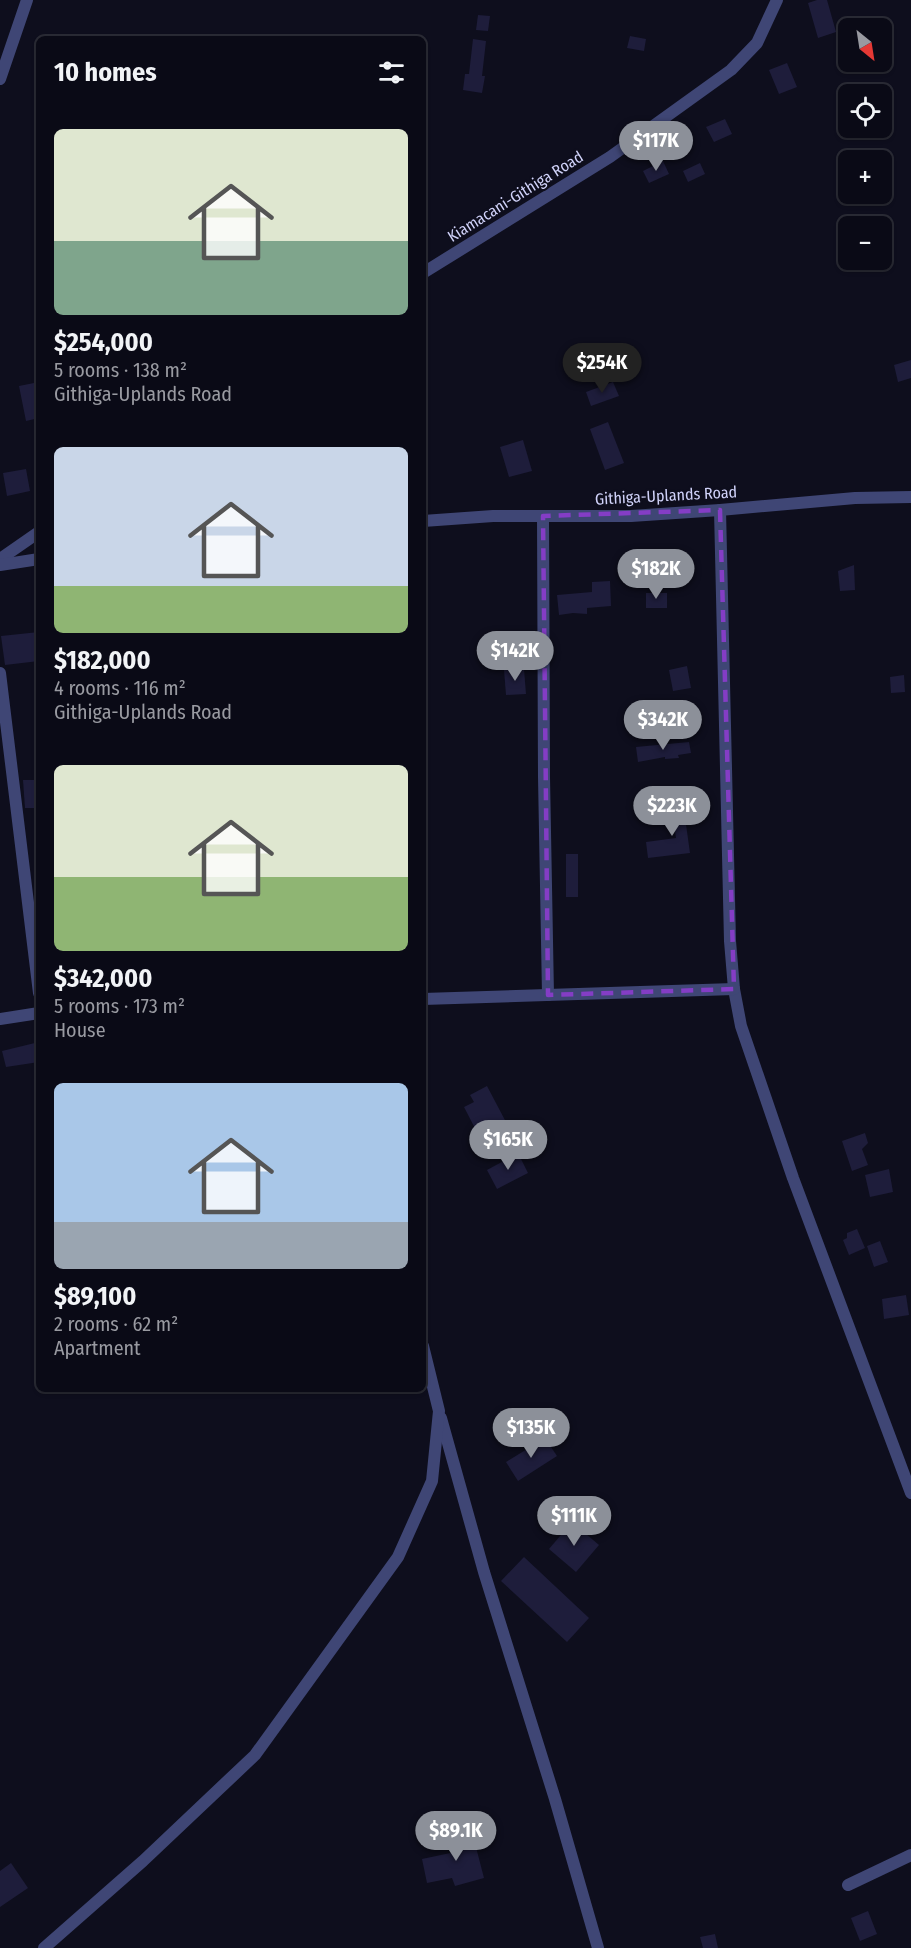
<!DOCTYPE html>
<meta charset="utf-8">
<style>
:root{--surface:#0a0a16;--page:#181823;--text:#f1f3f6;--muted:#999aa1;--line:#2a2b35;--accent:#8c9099}
body{margin:0;font-family:"Fira Sans Condensed",sans-serif;background:var(--page);color:var(--text);height:100vh;display:flex;flex-direction:column;font-size:22px;white-space:nowrap}
*{box-sizing:border-box;margin:0}
p{font-size:20px;color:var(--muted)}
.icon{flex:none;width:33px;height:33px;fill:none;stroke:currentColor;stroke-width:2;stroke-linecap:round;stroke-linejoin:round}
.map{position:relative;flex:1;overflow:hidden}
.side{position:absolute;left:36px;top:36px;width:390px;height:1356px;display:flex;flex-direction:column;background:var(--surface);border-radius:9px;box-shadow:0 2px 4px #0004,0 0 0 2px var(--line)}
.side>*{flex:none}
.needle{width:39px;rotate:150deg}
.fabs{position:absolute;left:838px;top:18px;display:grid;gap:12px}
.fabs a{display:grid;place-items:center;width:54px;height:54px;border-radius:9px;background:var(--surface);box-shadow:0 2px 4px #0004,0 0 0 2px var(--line);font-size:30px}
.price{position:absolute;translate:-50% -51px;padding:0 14px;border-radius:21px;background:var(--accent);color:#fff;font-size:20px;line-height:39px;filter:drop-shadow(0 2px 3px #0008)}
.price::after{content:'';position:absolute;left:50%;top:36px;width:18px;height:14px;margin-left:-9px;background:inherit;clip-path:polygon(0 0,100% 0,50% 100%)}
.price.on{background:#222;color:#fff}
ul{padding:0;list-style:none}
li{display:grid;align-content:center;gap:12px;height:318px;padding:0 18px}
li span{display:grid;place-items:center;height:186px;border-radius:9px;color:#555}
li>.icon{margin-inline-start:auto}
span .icon{width:108px;height:108px;fill:#fffc;stroke-width:1}
li b{font-size:26px}
h2{display:flex;justify-content:space-between;align-items:center;height:72px;padding:0 18px;font-size:26px}
.map>svg:first-child{display:block}
</style>
<div class="map">
<svg width="911" height="1948" viewBox="0 0 911 1948">
<rect width="100%" height="100%" fill="#0e0e1d"/>
<!-- building -->
<g fill="#1e1d3b">
<path d="M817,0h10l9,32 -18,6 -10,-35z"/>
<path d="M478,15l12,1 -2,15 -12,-1z"/>
<path d="M630,36l16,3 -2,12 -17,-3z"/>
<path d="M473,39l13,2 -4,35h3l-3,17 -19,-3 2,-16h4z"/>
<path d="M787,63l10,24 -18,7 -10,-24z"/>
<path d="M725,119l7,15 -18,8 -8,-15z"/>
<path d="M663,161l6,13 -20,9 -6,-12z"/>
<path d="M700,163l5,11 -17,8 -5,-11z"/>
<path d="M911,360v18l-13,4 -4,-17z"/>
<path d="M39,382v36l-13,3 -7,-35z"/>
<path d="M613,382l6,14 -28,10 -5,-14z"/>
<path d="M608,422l16,41 -19,7 -15,-41z"/>
<path d="M523,440l9,31 -23,6 -9,-30z"/>
<path d="M26,469l4,22 -23,5 -4,-23z"/>
<path d="M645,554l1,17 -18,1 -1,-17z"/>
<path d="M854,565l1,25 -15,1 -2,-20z"/>
<path d="M610,581l1,25 -24,2v6l-14,-1 -14,2 -2,-20 35,-3v-10z"/>
<rect x="646" y="593" width="21" height="15"/>
<path d="M39,632v29l-34,4 -4,-29z"/>
<path d="M687,666l4,22 -18,3 -4,-21z"/>
<path d="M524,669l2,25 -20,1 -2,-25z"/>
<path d="M904,675l1,17 -14,1 -1,-16z"/>
<path d="M689,742l2,11 -13,2 1,3 -14,1v-2l-27,5 -2,-15z"/>
<path d="M23,780h16v28h-14z"/>
<path d="M683,803l7,50 -42,5 -2,-16 30,-4 -5,-33z"/>
<rect x="566" y="854" width="12" height="43"/>
<path d="M39,1042v20l-33,5 -4,-16z"/>
<path d="M487,1086l20,38 -27,14 -16,-31 10,-5 -4,-7z"/>
<path d="M865,1133l3,10 -6,6 6,16 -16,6 -10,-30z"/>
<path d="M518,1153l10,20 -31,16 -10,-19z"/>
<path d="M889,1169l4,23 -23,5 -5,-22z"/>
<path d="M857,1229l8,19 -16,7 -6,-15 4,-2v-5z"/>
<path d="M880,1241l8,21 -14,5 -7,-21z"/>
<path d="M906,1295l3,20 -25,4 -2,-20z"/>
<path d="M545,1438l12,18 -39,25 -12,-19z"/>
<path d="M572,1522l27,23 -23,27 -27,-23z"/>
<path d="M524,1557l65,61 -22,24 -66,-61z"/>
<path d="M471,1828l13,50 -29,8 -3,-8 -25,5 -5,-24 33,-7 2,-20z"/>
<path d="M11,1863l17,25 -28,19v-36z"/>
<path d="M868,1911l9,23 -17,7 -9,-23z"/>
<path d="M715,1934l3,14h-15l-3,-11z"/>
</g>
<g fill="none" stroke-linecap="round" stroke-linejoin="round">
<!-- street -->
<g stroke="#3f4675" stroke-width="12">
<path d="M0,79l27,-79"/>
<path d="M423,273l187,-116 121,-87 26,-27 20,-43"/>
<path d="M720,510l10,431 4,48 7,37 52,152 118,315"/>
<path d="M543,516l1,261 4,218"/>
<path d="M423,521l70,-5h138l89,-6 135,-12 56,-1"/>
<path d="M0,559l39,-27"/>
<path d="M0,565l39,-6"/>
<path d="M0,673l39,320"/>
<path d="M423,999l311,-10"/>
<path d="M0,1019l39,-6"/>
<path d="M441,1418l43,154 71,227 43,149"/>
<path d="M848,1885l63,-30"/>
<path d="M44,1948l99,-87 112,-106 143,-198 34,-76 7,-70 -16,-65"/>
</g>
</g>
<!-- marked area -->
<path fill="none" stroke="#843dc5" stroke-width="4.5" stroke-dasharray="12 8" stroke-linejoin="round" d="M720,510l14,479 -186,6 -5,-479z"/>
<g text-anchor="middle" stroke-width="4.5" stroke-linejoin="round" paint-order="stroke">
<!-- street labels -->
<g font-size="16" fill="#d0d2f9" stroke="#0e0e1d">
<text transform="translate(515 196) rotate(-32)" y="6">Kiamacani-Githiga Road</text>
<text transform="translate(666 495) rotate(-3)" y="6">Githiga-Uplands Road</text>
</g>
</g>
</svg>
<div class="fabs">
<a><svg class="needle" viewBox="-14 -14 28 28"><path d="M0-13l5 13h-10z" fill="#e53935"/><path d="M0 13l5-13h-10z" fill="#999aa1"/></svg></a>
<a><svg class="icon" aria-label="locate" viewBox="0 0 24 24"><circle cx="12" cy="12" r="6"/><path d="M12 2v4M12 18v4M2 12h4M18 12h4"/></svg></a>
<a>+</a>
<a>−</a>
</div>
<b class="price" style="left:656px;top:172px">$117K</b>
<b class="price on" style="left:602px;top:394px">$254K</b>
<b class="price" style="left:656px;top:600px">$182K</b>
<b class="price" style="left:515px;top:682px">$142K</b>
<b class="price" style="left:663px;top:751px">$342K</b>
<b class="price" style="left:672px;top:837px">$223K</b>
<b class="price" style="left:508px;top:1171px">$165K</b>
<b class="price" style="left:531px;top:1459px">$135K</b>
<b class="price" style="left:574px;top:1547px">$111K</b>
<b class="price" style="left:456px;top:1862px">$89.1K</b>
<section class="side">
<h2>10 homes<svg class="icon" aria-label="filters" viewBox="0 0 24 24"><path d="M4 7h16M4 17h16"/><circle cx="9" cy="7" r="2"/><circle cx="15" cy="17" r="2"/></svg></h2>
<ul>
<li><span style="background:linear-gradient(#dfe7d0 60%,#7fa58c 0)"><svg class="icon" aria-label="home" viewBox="0 0 24 24"><path d="M3 11l9-7 9 7M6 9v11h12V9"/></svg></span><div><b>$254,000</b><p>5 rooms · 138 m²</p><p>Githiga-Uplands Road</p></div></li>
<li><span style="background:linear-gradient(#c9d6e8 75%,#8fb573 0)"><svg class="icon" aria-label="home" viewBox="0 0 24 24"><path d="M3 11l9-7 9 7M6 9v11h12V9"/></svg></span><div><b>$182,000</b><p>4 rooms · 116 m²</p><p>Githiga-Uplands Road</p></div></li>
<li><span style="background:linear-gradient(#dfe7d0 60%,#8fb573 0)"><svg class="icon" aria-label="home" viewBox="0 0 24 24"><path d="M3 11l9-7 9 7M6 9v11h12V9"/></svg></span><div><b>$342,000</b><p>5 rooms · 173 m²</p><p>House</p></div></li>
<li><span style="background:linear-gradient(#a9c7e8 75%,#9aa5b1 0)"><svg class="icon" aria-label="home" viewBox="0 0 24 24"><path d="M3 11l9-7 9 7M6 9v11h12V9"/></svg></span><div><b>$89,100</b><p>2 rooms · 62 m²</p><p>Apartment</p></div></li>
</ul>
</section>
</div>
